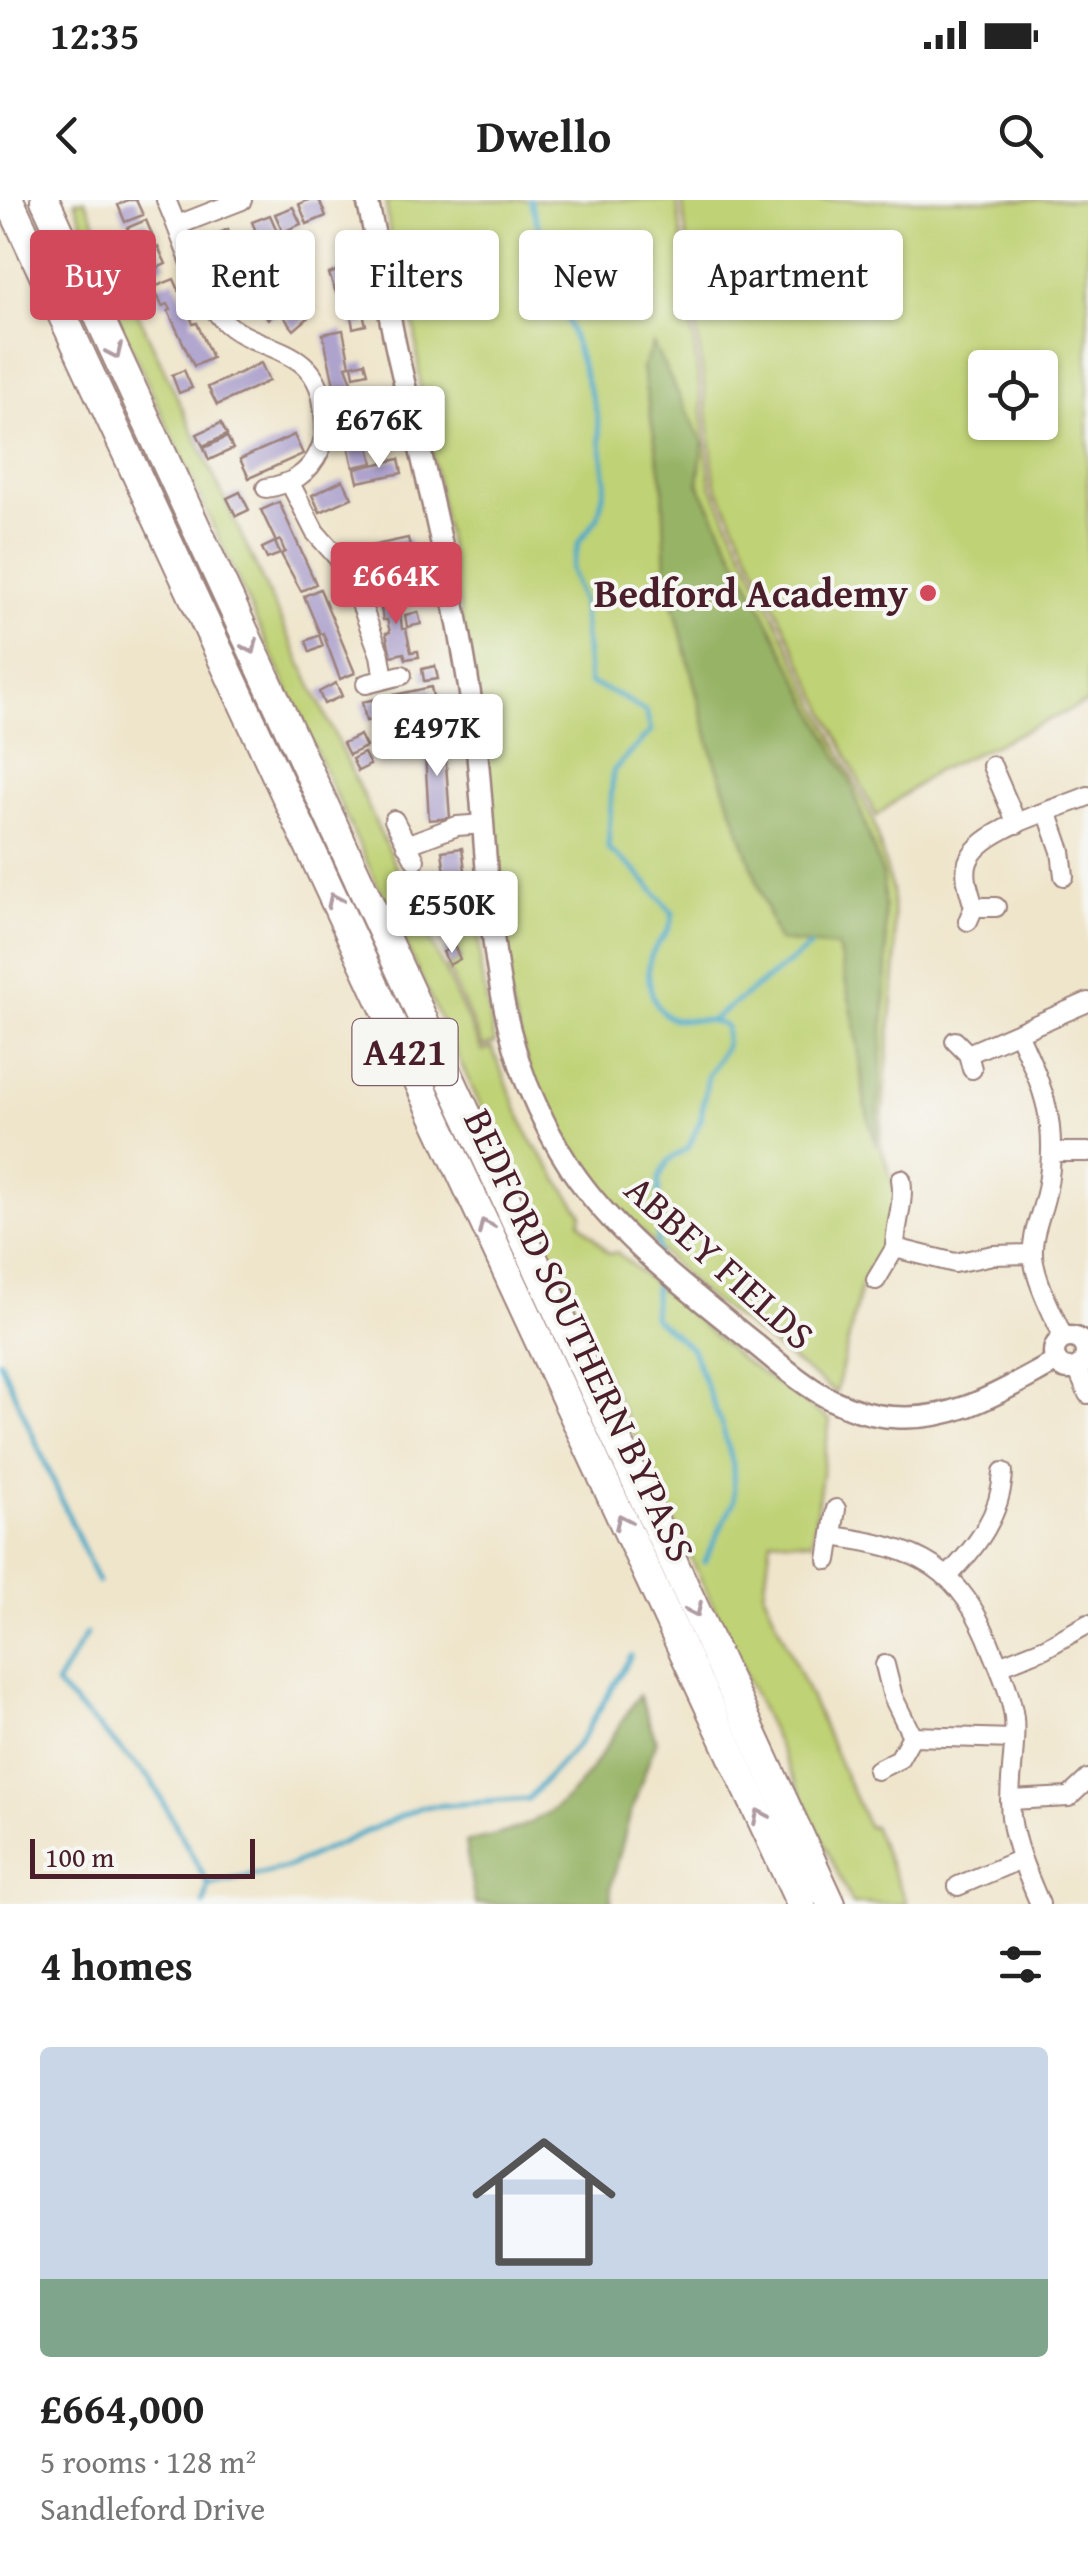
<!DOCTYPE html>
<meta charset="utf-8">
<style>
:root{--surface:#fff;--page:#f6f6f6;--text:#222;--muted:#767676;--line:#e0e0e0;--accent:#d1495b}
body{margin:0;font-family:"Gentium Book Plus",serif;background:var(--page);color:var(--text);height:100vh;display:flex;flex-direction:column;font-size:38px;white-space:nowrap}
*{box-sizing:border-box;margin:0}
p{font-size:32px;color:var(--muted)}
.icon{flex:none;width:55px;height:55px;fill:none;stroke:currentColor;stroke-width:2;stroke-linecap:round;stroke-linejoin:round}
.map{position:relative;height:1704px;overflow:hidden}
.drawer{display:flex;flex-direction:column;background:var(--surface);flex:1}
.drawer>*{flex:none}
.top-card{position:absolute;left:30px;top:30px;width:1030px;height:90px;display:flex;gap:20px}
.buttons{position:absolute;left:968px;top:150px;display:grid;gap:20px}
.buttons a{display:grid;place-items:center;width:90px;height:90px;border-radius:10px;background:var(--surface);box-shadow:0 2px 8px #0004;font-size:50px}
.scale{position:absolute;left:30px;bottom:25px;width:225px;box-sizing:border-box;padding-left:10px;border:5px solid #4a1f2b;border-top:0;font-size:28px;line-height:35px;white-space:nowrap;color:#4a1f2b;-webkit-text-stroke:8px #f6f6f2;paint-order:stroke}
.price{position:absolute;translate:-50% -85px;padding:0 22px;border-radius:10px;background:#fff;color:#222;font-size:32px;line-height:65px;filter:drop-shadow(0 2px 5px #0008)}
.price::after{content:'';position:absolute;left:50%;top:60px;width:30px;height:22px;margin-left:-15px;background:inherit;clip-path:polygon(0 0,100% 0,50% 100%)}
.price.current{background:var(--accent);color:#fff}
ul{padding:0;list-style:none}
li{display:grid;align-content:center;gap:20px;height:530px;padding:0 40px}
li+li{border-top:2px solid var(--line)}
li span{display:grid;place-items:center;height:310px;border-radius:10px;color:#555}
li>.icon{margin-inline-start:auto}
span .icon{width:180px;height:180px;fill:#fffc;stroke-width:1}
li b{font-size:42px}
h2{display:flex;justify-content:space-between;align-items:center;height:120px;padding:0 40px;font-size:42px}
.pill{padding:0 35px;border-radius:10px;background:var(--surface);box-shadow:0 2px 8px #0004;font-size:35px;line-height:90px}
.pill.current{background:var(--accent);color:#fff}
.status{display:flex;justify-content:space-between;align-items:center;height:70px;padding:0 50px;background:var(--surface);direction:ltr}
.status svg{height:28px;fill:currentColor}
header{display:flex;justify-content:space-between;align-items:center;height:130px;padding:0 40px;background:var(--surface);font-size:45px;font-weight:700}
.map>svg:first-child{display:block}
</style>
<div class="status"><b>12:35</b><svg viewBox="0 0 49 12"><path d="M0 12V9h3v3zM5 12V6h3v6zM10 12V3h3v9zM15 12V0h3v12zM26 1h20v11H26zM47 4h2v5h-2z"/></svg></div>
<header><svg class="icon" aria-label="back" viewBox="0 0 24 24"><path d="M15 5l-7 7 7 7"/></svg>Dwello<svg class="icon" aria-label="search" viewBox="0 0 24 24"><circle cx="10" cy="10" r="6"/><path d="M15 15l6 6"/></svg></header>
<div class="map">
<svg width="1088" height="1704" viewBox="0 0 1088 1704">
<rect width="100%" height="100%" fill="#f6f6f2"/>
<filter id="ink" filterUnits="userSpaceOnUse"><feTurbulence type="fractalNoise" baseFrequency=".01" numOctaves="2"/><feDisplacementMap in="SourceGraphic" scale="20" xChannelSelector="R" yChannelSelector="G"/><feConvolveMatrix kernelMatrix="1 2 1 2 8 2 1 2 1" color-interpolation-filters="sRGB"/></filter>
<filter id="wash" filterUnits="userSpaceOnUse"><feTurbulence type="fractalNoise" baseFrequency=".0048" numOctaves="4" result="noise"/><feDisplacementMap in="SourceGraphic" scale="40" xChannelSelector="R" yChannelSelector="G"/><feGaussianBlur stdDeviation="2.25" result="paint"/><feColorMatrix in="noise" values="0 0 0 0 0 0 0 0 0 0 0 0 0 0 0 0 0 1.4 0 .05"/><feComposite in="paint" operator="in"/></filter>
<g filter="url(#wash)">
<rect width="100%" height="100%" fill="#efe5cb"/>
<!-- green -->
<g fill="#bfd275" stroke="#847850" stroke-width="2.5" fill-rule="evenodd">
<path d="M75,0h10l397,851 10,-3 37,89 53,77 -2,8 29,32 8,-2 124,107 89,61 -18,122 -41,-3 -7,54 104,234 5,-1 34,78h-55l-513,-1102 -237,-519z"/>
<path d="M386,0h291l34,285 162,335 19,70 4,72 -16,181 17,53 -10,30 3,22 -20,19 -9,19 -25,107 -135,-101 -101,-103 -48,-65 -23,-53 -22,-83 -31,-288 -56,-315 -5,-56 -23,-69z"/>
<path d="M682,0h406v502l-154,70 -58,44 -161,-333zM985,168h55v54h-55z"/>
<path d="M479,726l2,47 14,70 -12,4 -36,-81 15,-7 -9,-18 1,-8 6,-4z"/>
</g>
<!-- forest -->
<g fill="#97b466" stroke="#706a48" stroke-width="2.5">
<path d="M653,144l50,99 -5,40 153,300 32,93 4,90 -11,180 -11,-41 -9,-75 -18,-83 -60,-6 -66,-189 -46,-177 -3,-89 -21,-117z"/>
<path d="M639,1495l17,45 -26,75 -19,72v17h-136l-10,-62c111,-21 117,-62 174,-147z"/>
</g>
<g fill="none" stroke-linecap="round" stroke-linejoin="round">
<!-- stream -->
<g stroke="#47a9c7" stroke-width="5">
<path d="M530,0l67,214 9,67 -8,36 -19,25 -8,28 11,34 7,79 29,12 28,17 5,19 -38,40 -5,78 26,20 39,44c-3,24 -13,23 -21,41 -9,17 0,58 19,64 21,6 34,-4 55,9v18l-18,30 -7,43 -12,29 -21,14 -9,17 -2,79"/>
<path d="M713,819l97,-72"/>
<path d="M656,1073l-3,44 39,32 31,80 10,36 1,36 -30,61"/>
<path d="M0,1161l98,221"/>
<path d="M86,1434l-30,51 95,95 57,104"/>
<path d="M204,1704l5,-19 74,-16 138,-62 107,-8 52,-57 51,-86"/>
</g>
</g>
<g id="blocks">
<!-- building -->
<g fill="#aea3cd">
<path d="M128,0h8l7,15 -18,7 -7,-17z"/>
<path d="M308,0h11l7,16 -19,8 -8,-20z"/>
<path d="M293,7l8,17 -18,8 -8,-18z"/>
<path d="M270,15l7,16 -18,8 -7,-17z"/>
<path d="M146,20l7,17 -19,8 -7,-17z"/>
<path d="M228,29l7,17 -19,9 -7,-17z"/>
<path d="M158,47l8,17 -19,9 -8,-18z"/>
<path d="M238,55l8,18 -19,8 -8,-17z"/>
<path d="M346,67l8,18 -18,8 -7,-19z"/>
<path d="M254,77l9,16 -17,10 -9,-16z"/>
<path d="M174,79l11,25 3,-2 7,15 -4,2 2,5 4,-1 15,35 -18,8 -26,-55 3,-1 -3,-6 -6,2 -8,-19z"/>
<path d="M275,91l11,16 -18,12 -10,-16z"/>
<path d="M297,104l11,14 -14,12 -11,-14z"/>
<path d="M363,113l3,12 -13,3 -2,-12z"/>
<path d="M343,130l7,35 -4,1 9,24 -19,4 -13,-60z"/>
<path d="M365,162l3,11 -14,3 -2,-11z"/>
<path d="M261,163l8,18 -52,24 -9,-18z"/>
<path d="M184,170l8,18 -13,5 -7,-18z"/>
<path d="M356,191l1,20 2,6 3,-1 11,47 -20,4 -16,-71z"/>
<path d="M375,201l2,12 -13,3 -3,-12z"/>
<path d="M221,223l6,12 -24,11 -6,-12z"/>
<path d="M294,235l9,19 -54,24 -9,-19z"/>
<path d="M227,237l6,12 -24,11 -5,-12z"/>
<path d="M399,259l3,14 -44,9 -3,-13z"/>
<path d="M343,280l9,18 -32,14 -8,-17z"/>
<path d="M240,292l9,18 -13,6 -9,-18z"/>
<path d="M279,302l37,82 -15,7 -20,-37 4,-2 -5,-12 -4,2 -15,-32z"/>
<path d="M408,338l5,20 -56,12 -5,-20z"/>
<path d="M275,342l5,12 -13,5 -5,-11z"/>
<path d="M320,389l35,84 -15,6 -17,-46 -3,1 -16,-38z"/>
<path d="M398,393l4,36h4l5,23 7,-1 1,6 -13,2 -2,-6 -13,3 -5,-23 4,-1 -3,-12h-4l-4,-23z"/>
<path d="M418,412l3,12 -14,3 -2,-12z"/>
<path d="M319,435l4,11 -13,6 -4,-11z"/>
<path d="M435,466l3,13 -14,2 -2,-12z"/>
<path d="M336,483l6,13 -18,8 -5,-12z"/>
<path d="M431,487l4,19 -69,15 -4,-19z"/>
<path d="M360,535l6,12 -17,8 -6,-12z"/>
<path d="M444,537l6,81 -21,2 -5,-82z"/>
<path d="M399,545l1,14 -12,1 -1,-14z"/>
<path d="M364,553l6,12 -12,6 -6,-12z"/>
<path d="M462,648l8,58 -20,3 -8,-58z"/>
<path d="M454,746l6,13 -11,6 -6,-13z"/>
</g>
</g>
</g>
<g filter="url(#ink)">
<use href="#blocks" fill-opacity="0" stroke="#9c827b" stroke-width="2.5"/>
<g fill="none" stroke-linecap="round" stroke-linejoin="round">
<defs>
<g id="minor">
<path d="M166,0c16,35 31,91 56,119 33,35 93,23 101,85 2,16 4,30 -3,46 -11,24 -28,34 -54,38"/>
<path d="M178,25l64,-25"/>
<path d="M290,283l25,49 23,26 17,30 25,67 4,24"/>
<path d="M366,484l36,-9"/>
<path d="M992,566l25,58"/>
<path d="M1048,614l13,37 3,25"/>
<path d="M394,620l21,40"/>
<path d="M406,645l51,-19 27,-2"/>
<path d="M974,707h22"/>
<path d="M968,721l6,-14c-4,-14 -11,-31 -6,-45 12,-34 88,-52 120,-66"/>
<path d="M1018,833c26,56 41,92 29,156 -4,23 -16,44 -14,68 4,28 19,54 30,80"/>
<path d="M955,841l13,13 4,15"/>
<path d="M968,854l120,-52"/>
<path d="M1051,952h37"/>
<path d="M901,979c4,23 -6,45 -6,69l60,15 38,-8 40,-1"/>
<path d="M876,1080l19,-32"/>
<path d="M1077,1168l11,26"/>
<path d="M832,1336c88,12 128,30 161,116 9,22 18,43 21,66 3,33 -7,65 -3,99 4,30 17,59 29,87"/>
<path d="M828,1360l8,-51"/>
<path d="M948,1376c29,-30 53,-61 55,-104"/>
<path d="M885,1465l8,32 19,39"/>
<path d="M999,1466l46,-18 43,-24"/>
<path d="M912,1536l102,3"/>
<path d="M877,1570l22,-11 13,-23"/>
<path d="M1010,1600l59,-3 19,-18"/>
<path d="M958,1686l63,-27"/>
</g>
<g id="tertiary">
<path d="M367,0c13,52 19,105 31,156 27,116 57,233 74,351 17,122 10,263 55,377 12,29 27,59 44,85 46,68 115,119 178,170 26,21 53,46 83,61 19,9 41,16 61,17 64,5 110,-27 163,-55"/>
<circle cx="1070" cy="1153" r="16"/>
</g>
<g id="trunk">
<path d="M9,0l792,1704"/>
<path d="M45,0l786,1704"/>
</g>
</defs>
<!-- minor casing -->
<use href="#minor" stroke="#9c827b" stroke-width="22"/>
<!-- tertiary casing -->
<use href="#tertiary" stroke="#9c827b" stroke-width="25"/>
<!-- trunk casing -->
<use href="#trunk" stroke="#9c827b" stroke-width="32"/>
<!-- minor -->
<use href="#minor" stroke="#fff" stroke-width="18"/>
<!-- tertiary -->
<use href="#tertiary" stroke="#fff" stroke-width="20"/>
<!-- trunk -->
<use href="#trunk" stroke="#fff" stroke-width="28"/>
</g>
<!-- one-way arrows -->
<defs><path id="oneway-chevron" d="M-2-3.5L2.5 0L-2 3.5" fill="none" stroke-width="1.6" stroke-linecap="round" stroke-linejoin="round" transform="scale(2.5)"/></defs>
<g stroke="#ae9aa0">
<use href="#oneway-chevron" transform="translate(115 152) rotate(65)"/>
<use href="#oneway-chevron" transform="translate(251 447) rotate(65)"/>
<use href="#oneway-chevron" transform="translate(334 700) rotate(-115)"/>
<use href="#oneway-chevron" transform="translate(485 1026) rotate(-115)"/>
<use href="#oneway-chevron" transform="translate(622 1321) rotate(-115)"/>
<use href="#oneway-chevron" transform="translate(695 1410) rotate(65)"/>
<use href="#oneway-chevron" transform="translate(760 1616) rotate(-115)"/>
</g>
</g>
<!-- markers -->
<circle fill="#d1495b" stroke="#f6f6f2" stroke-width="4" cx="928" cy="393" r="10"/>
<g text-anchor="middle" stroke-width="8" stroke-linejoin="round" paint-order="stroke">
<!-- shield labels -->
<rect fill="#f6f6f2" stroke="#7e6067" stroke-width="2.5" x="352.5" y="819" width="105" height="66" rx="8"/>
<g font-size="38" font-weight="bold" fill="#4a1f2b">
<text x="405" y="865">A421</text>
</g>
<!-- poi labels -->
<g font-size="40" font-weight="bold" fill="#4a1f2b" stroke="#f6f6f2" text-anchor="end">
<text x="908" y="407">Bedford Academy</text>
</g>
<!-- street labels -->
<g font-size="40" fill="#4a1f2b" stroke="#f6f6f2">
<text transform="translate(720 1062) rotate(42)" y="14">ABBEY FIELDS</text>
<text transform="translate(580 1135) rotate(65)" y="14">BEDFORD SOUTHERN BYPASS</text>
</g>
</g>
</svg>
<div class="buttons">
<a><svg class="icon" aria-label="locate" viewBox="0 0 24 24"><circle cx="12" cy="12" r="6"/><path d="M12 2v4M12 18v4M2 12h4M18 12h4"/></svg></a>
</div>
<div class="scale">100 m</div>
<b class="price" style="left:379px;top:271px">£676K</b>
<b class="price current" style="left:396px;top:427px">£664K</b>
<b class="price" style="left:437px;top:579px">£497K</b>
<b class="price" style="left:452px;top:756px">£550K</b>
<div class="top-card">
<a class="pill current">Buy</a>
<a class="pill">Rent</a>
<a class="pill">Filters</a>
<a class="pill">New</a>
<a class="pill">Apartment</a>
</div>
</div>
<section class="drawer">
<h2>4 homes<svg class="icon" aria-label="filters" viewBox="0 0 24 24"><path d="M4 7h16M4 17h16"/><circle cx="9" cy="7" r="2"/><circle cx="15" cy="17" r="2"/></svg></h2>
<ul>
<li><span style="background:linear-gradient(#c9d6e8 75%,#7fa58c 0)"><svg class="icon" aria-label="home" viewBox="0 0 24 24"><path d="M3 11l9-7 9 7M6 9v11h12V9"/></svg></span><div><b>£664,000</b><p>5 rooms · 128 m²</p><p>Sandleford Drive</p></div></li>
</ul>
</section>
